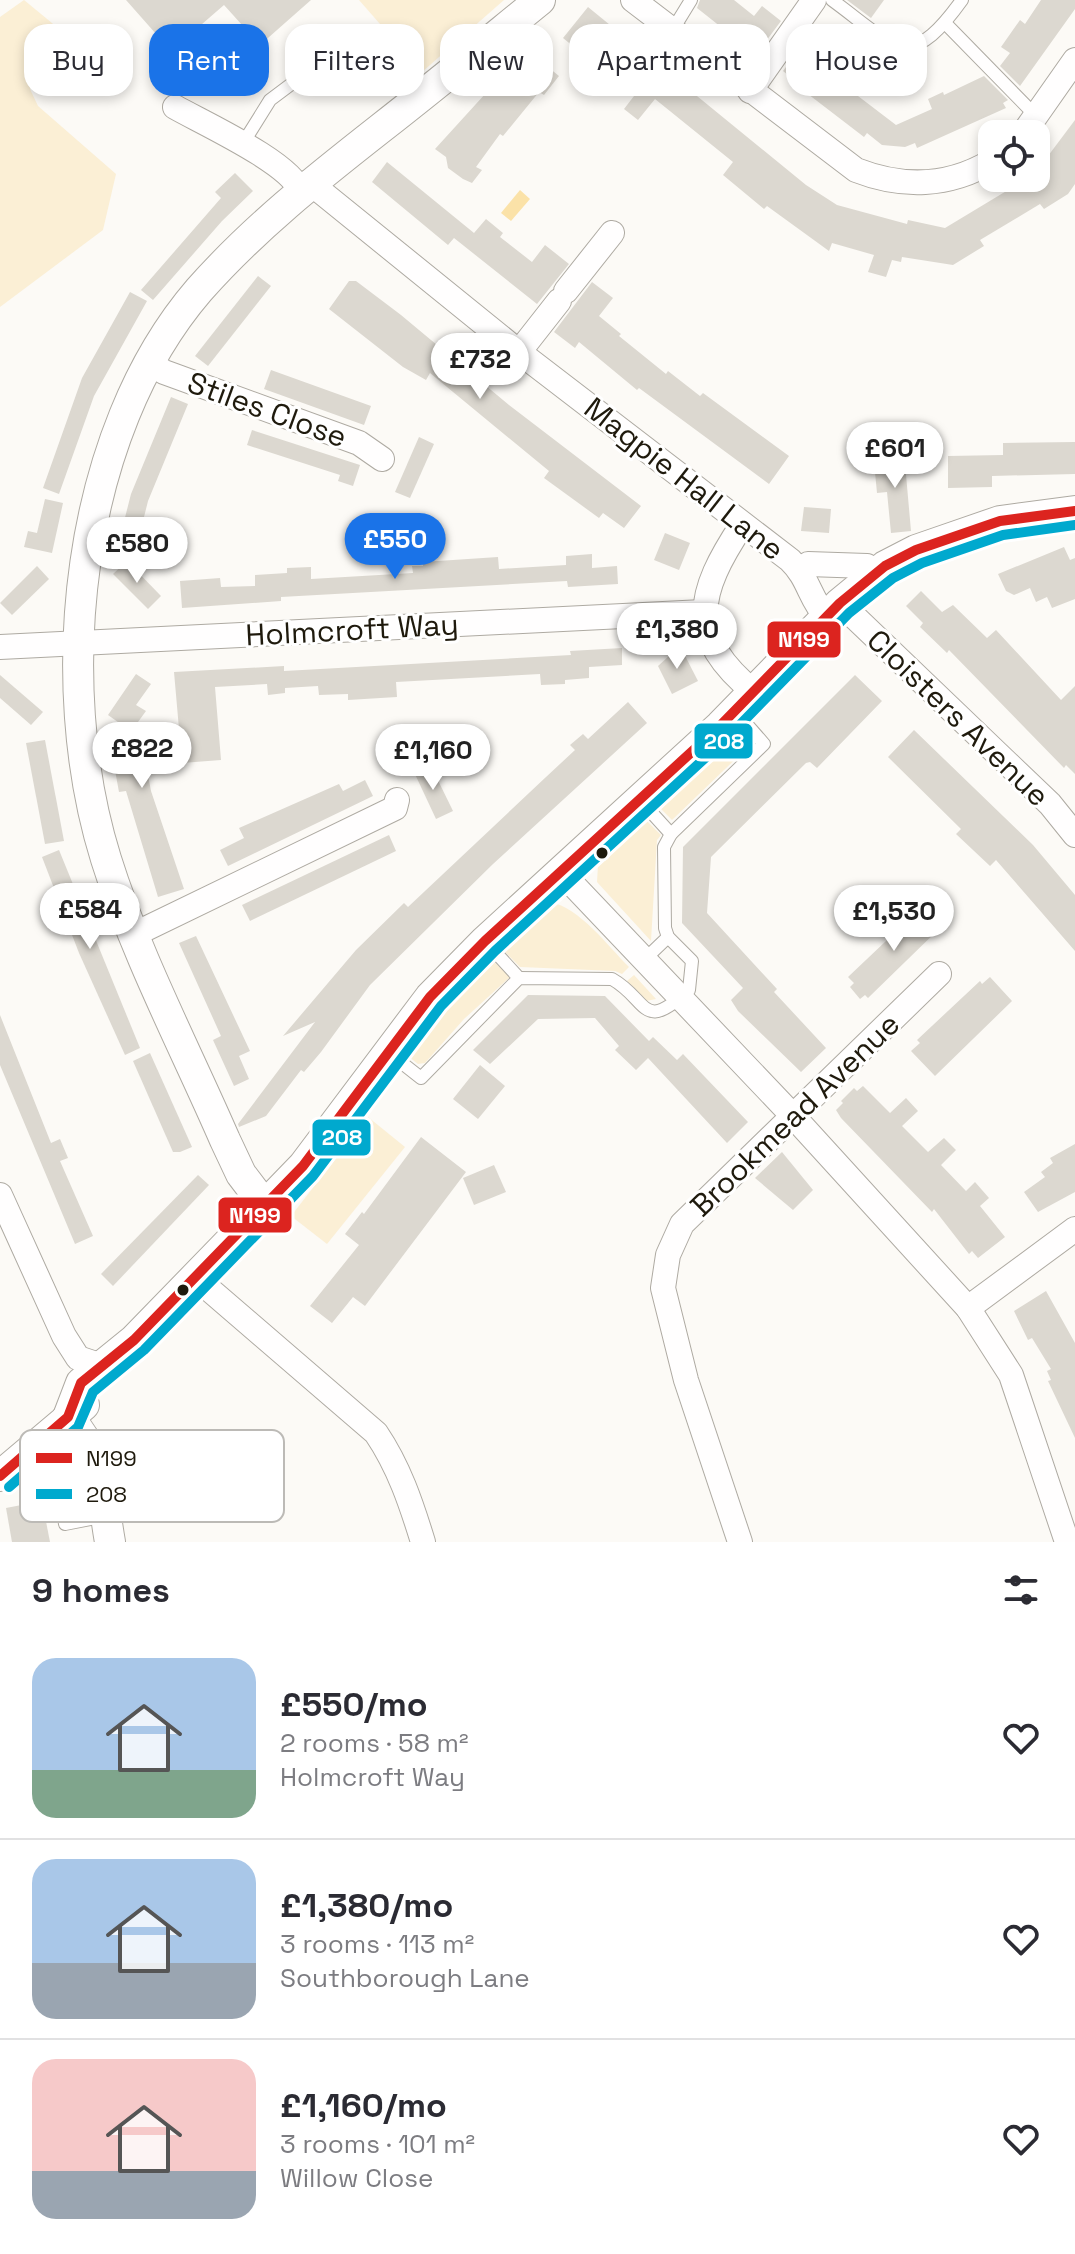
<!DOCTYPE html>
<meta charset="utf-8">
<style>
:root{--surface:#fff;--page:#f7f7f7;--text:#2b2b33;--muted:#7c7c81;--line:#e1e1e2;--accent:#1a73e8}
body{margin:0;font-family:"Space Grotesk",sans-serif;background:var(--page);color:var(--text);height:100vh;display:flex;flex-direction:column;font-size:30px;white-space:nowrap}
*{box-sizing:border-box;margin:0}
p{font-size:26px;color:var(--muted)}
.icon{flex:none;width:44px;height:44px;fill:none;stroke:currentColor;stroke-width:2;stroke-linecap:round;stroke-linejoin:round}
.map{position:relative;height:1542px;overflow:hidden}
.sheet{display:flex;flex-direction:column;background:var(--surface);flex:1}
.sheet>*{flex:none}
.guide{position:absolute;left:24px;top:24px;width:1028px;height:72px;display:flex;gap:16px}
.tools{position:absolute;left:978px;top:120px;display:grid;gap:16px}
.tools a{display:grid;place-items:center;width:72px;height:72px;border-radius:16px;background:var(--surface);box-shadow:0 4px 12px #0003;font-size:40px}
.price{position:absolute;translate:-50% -68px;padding:0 18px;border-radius:28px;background:#fff;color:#222;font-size:26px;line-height:52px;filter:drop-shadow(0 2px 4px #0008)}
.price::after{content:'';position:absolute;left:50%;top:48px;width:24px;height:18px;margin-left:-12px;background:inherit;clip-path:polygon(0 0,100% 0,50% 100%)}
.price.current{background:var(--accent);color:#fff}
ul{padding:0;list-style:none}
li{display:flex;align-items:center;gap:24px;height:200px;padding:0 32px}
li+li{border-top:2px solid var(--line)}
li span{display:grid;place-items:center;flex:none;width:224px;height:160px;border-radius:24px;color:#555}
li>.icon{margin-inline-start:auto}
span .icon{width:96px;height:96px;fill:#fffc;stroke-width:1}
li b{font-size:34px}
h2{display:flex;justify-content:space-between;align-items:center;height:96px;padding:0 32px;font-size:34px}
.chip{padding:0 28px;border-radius:24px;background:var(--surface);box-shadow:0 4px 12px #0003;font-size:28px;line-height:72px}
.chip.current{background:var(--accent);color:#fff}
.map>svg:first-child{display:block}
</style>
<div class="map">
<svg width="1075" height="1542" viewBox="0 0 1075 1542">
<rect width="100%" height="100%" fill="#fcfaf6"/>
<!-- green -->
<g fill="#fbefd5">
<path d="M24,0l51,42 -45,47 8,17 78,68 -13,56 -103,77v-290z"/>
<path d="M359,0h145l-82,72z"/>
<path d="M738,729l11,12v5l-77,74 -14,-14z"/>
<path d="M646,820l15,15 -4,5 -6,101 -54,-59 1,-17z"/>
<path d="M550,902c30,6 57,43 79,65l-7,7 -7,-3 -95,-4 -20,-20z"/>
<path d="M490,958l20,19 -46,42 -39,44 -7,1 -10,-8v-6z"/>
<path d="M634,975l22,24 -10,2 -19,-20z"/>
<path d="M368,1117l37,30 -78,97 -36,-28z"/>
</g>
<!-- water -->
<path fill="#fbe2a8" d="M520,190l10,9 -19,22 -10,-8z"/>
<!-- building -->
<g fill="#dcd8d0">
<path d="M126,0h185l-51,45 -36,-40 -30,26 16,18 -23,20z"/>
<path d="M700,0h34l20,16 8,-10 19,15 -23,31 -11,-8 -2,2 -48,-38z"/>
<path d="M847,0h37l-13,18z"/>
<path d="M1041,0h34v9l-55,77 -20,-20 10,-13 -9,-6 19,-27 5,4z"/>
<path d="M588,7l218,178 31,20 70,19 1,-4 37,8 83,-50h8v-6l39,-52v64l-7,10 -24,15 -4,-5 -60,36 4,6 -31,19 -51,-8 -1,5 -9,-2 -6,17 -18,-5 6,-17 -42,-12 -3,8 -62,-45 -3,3 -41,-34 10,-13 -78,-63 -17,21 -14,-11 10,-13 -71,-58z"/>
<path d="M352,24l12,14 -22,19 -13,-14z"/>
<path d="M528,51l31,25 -15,19 -5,-3 -36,44 -3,-2 -24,33 6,3 -10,13 -9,-4 -15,-11 -2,-11 -11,-8 71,-78 4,4z"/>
<path d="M798,51l34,26 6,-8 26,19 -6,8 38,29 36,-16 -4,-10 15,-7 1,3 40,-19 24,24 -5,3 3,5 -89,40 -2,-5 -10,4 -23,-2 -15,-12 -3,4 -73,-56 2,-2 -10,-8z"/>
<path d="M387,162l87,71 12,-14 17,14 -3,4 32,25 13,-17 24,19 -32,40 -83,-66 -6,7 -76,-63z"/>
<path d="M235,173l18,18 -31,30 -69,79 -12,-10 80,-92 -6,-6z"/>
<path d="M258,276l13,10 -63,80 -13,-10z"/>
<path d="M349,281h7l45,34 108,90 132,101 -17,22 -21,-15 -4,5 -55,-40 5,-7 -119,-98 -4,7 -23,-13 -74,-58z"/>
<path d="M592,282l21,16 -14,18 22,18 -2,2 47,38 2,-3 32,25 3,-3 86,63 -20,28 -130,-96 -2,2 -58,-48 -4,6 -21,-16z"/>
<path d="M130,292l17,9 -53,95 -35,98 -16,-6 39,-110z"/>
<path d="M271,370l100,36 -7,19 -100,-36z"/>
<path d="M171,397l17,7 -40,97 -13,52 -18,-4 14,-55z"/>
<path d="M252,430l108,35 -7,21 -15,-5 2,-6 -93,-30z"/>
<path d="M419,437l15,7 -24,54 -15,-6z"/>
<path d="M1075,442v32l-83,2v11l-44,1v-32l55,-1v-12z"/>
<path d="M904,452l7,79 -20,2 -4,-41 -10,1 -3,-31h9v-8z"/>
<path d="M45,499l18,4 -11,50 -28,-6 4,-16 9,2z"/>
<path d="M804,507l27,2 -2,24 -28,-2z"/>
<path d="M665,533l25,10 -11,27 -25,-10z"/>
<path d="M1064,547l6,13 5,-2v41l-23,9 -5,-11 -11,5 -6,-14 -16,7 -8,-4 -8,-17z"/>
<path d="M592,554v14l25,-2 1,18 -50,3 -1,-6 -286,16v4l-99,7 -2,-27 40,-3 1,9 34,-1v-11l32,-2v-5l24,-1v12l102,-6 -1,-7h11v-4l75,-5 1,12 67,-4v-9z"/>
<path d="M127,561l34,35 -13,13 -35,-35z"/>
<path d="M37,566l12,13 -37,36 -12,-12z"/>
<path d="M921,591l21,21 11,-7 34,33 9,-8 65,70 14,-14v88l-9,-9 -2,3 -115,-118 -2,3 -27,-26 3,-4 -17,-17z"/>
<path d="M680,646l18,35 -26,13 -14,-28z"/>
<path d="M622,648v17l-33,2v11l-24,2v4l-24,1 -1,-11 -144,8 1,15 -49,3v-6l-29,1 -1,-9 -33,2v5l-17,2 -1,-11 -52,3 6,73 -39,3 -8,-91 110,-6v5l287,-16 -1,-4z"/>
<path d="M136,674l15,10 -15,21 10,6 -8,11 13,69 33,98 -26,8 -32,-106 -7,1 -9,-49 29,-6 -31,-22z"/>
<path d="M0,675l43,37 -12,13 -31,-27z"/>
<path d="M855,675l27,26 -65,67 -7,-6 -4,1 -95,94 -4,56 70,76 -3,3 52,56 -25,24 -63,-61 -7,-11 12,-12 -61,-65 1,-76z"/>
<path d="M628,702l19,21 -154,141 -123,121 -49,67 -17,20 -3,-2 -35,46 -27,11 -1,-3 77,-102 -32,14 73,-86 48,-47 4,4 138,-130 29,-27 -5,-5 13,-11 5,5z"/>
<path d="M914,730l119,115 42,50v56l-79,-91 -6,6 -34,-32 5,-5 -73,-72z"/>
<path d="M45,740l19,101 -19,3 -19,-101z"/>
<path d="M430,764l23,47 -17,8 -22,-47z"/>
<path d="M365,780l8,16 -145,70 -8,-16 24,-12 -5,-10 100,-44 4,7z"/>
<path d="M389,835l7,16 -146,70 -8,-16z"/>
<path d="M59,850l81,198 -15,7 -46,-102 -37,-96z"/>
<path d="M924,905l19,20 -75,73 -3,-3 -5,4 -10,-12 4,-4 -6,-6z"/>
<path d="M196,936l54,115 -11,5 10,23 -15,7 -21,-46 8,-4 -42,-93z"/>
<path d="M990,977l22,24 -77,75 -24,-25 9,-8 -3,-3 63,-59 2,3z"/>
<path d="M528,995l77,1 44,45 4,-4 24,23 6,-6 65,68 -21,21 -79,-85 -12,12 -21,-20 4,-4 -24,-28 -57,1 -48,45 -17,-14z"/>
<path d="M0,1015l51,128 9,-4 8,19 -8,3 33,75 -18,8 -75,-179z"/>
<path d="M150,1053l42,94 -12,5h-7l-40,-91z"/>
<path d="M480,1065l25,21 -27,33 -25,-20z"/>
<path d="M863,1086l27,27 16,-15 12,13 -16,15 26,26 16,-14 12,12 -15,15 25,26 9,-9 14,16 -9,8 25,31 -27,21 -6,-7 -3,3 -35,-45 -2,3 -91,-94 -5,-8 7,-7 -2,-2 13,-13 3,3z"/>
<path d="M421,1137l45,35 -101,134 -12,-9 -21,26 -22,-17 49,-61 -14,-11 17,-22 2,2z"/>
<path d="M1075,1144v48l-37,20 -14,-20 21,-15 -4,-5 12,-9 -3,-5z"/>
<path d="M782,1152l31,38 -20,20 -38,-32z"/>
<path d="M494,1165l12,27 -32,13 -11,-27z"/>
<path d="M198,1175l11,10 -96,101 -12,-12z"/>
<path d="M1046,1291l29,52v95l-27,-57 3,-1 -4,-9 4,-2 -19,-31 -4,2 -14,-29z"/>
<path d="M42,1501l8,41h-38l-6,-34z"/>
</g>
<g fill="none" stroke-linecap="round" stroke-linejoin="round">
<defs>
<g id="service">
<path d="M832,0c63,46 76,75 130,0"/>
<path d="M945,23l91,93"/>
<path d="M672,31l19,-31"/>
<path d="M242,145l28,-45 40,-30"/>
<path d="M641,801l30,33"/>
<path d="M486,942l33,36"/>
<path d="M644,960l24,-23"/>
<path d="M388,1052l33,26 98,-100 93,1c37,21 29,55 77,11l3,-29 -24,-24 -3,-9 -1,-81 7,-13 93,-90 -28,-32"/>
<path d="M61,1499l4,25 41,-8"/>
</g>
<g id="minor">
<path d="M633,0l223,170c46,18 93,17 136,-9"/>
<path d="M750,91l64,-91"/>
<path d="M175,107c28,16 116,56 125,84"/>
<path d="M1023,134l52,-74"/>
<path d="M309,182l210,170 271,208c19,18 20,40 36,56"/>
<path d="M566,291l46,-58"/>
<path d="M519,352l40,-51"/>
<path d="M151,364l13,8 195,71 23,16"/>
<path d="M742,525c-45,68 -57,111 13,168"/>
<path d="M800,570l8,-6 59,2 8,8"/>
<path d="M840,603l210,201 25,31"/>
<path d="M0,647l703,-35"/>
<path d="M560,871l233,245 175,192 43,67 56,167"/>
<path d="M135,934l260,-126 2,-8"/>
<path d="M0,1195l64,141 14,22 21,7"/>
<path d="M196,1278l180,155c23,34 35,70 47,109"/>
<path d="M968,1308l107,-79"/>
<path d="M740,1542l-54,-162 -23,-92 5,-33 14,-31 257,-250"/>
</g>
<g id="tertiary">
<path d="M266,1207l-25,-33 -16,-34c-40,-92 -89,-185 -119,-281 -55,-176 -31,-425 93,-569 55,-62 117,-111 182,-162 54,-42 106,-85 159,-128"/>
<path d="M68,1417l13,-34 53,-43 169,-174 127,-169 55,-56 235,-215 120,-123 45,-37 31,-16 84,-29 75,-10"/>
<path d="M68,1417c36,39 33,75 42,125"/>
<path d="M0,1476l84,-71"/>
</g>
</defs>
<!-- service casing -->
<use href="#service" stroke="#aeaaa2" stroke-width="14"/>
<!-- minor casing -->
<use href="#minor" stroke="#aeaaa2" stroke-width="26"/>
<!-- tertiary casing -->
<use href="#tertiary" stroke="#aeaaa2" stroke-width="32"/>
<!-- service -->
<use href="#service" stroke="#fffefe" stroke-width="12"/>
<!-- minor -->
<use href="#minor" stroke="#fffefe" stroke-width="24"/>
<!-- tertiary -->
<use href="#tertiary" stroke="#fffefe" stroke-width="30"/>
<defs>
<path id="bus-1" d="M0,1476l68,-59 13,-34 53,-43 169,-174 127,-169 55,-56 235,-215 120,-123 45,-37 31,-16 84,-29 75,-10"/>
<path id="bus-2" d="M9,1487l69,-60 15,-35 51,-42 169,-174 128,-170 54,-55 234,-215 120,-123 44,-35 29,-15 81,-28 72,-10"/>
</defs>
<!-- bus-1 casing -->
<use href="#bus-1" stroke="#fff" stroke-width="16"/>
<!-- bus-2 casing -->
<use href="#bus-2" stroke="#fff" stroke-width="16"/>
<!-- bus-1 -->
<use href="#bus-1" stroke="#dc241f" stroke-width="10"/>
<!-- bus-2 -->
<use href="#bus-2" stroke="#00a9ce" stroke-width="10"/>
</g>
<!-- markers -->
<g fill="#1f1a0d" stroke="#fff" stroke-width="3">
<circle cx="602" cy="853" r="7"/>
<circle cx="183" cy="1290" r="7"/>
</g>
<g text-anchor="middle" stroke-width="6" stroke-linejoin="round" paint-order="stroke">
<!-- street labels -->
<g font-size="30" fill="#1f1a0d" stroke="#fff">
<text transform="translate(267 410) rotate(20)" y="10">Stiles Close</text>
<text transform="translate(684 479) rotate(38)" y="10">Magpie Hall Lane</text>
<text transform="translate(352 630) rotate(-3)" y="10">Holmcroft Way</text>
<text transform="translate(958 718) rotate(44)" y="10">Cloisters Avenue</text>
<text transform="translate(795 1115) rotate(-44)" y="10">Brookmead Avenue</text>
</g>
</g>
<!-- legend -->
<rect x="20" y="1430" width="264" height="92" rx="12" fill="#fff" stroke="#bcbab6" stroke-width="2"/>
<rect x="36" y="1453" width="36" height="10" fill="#dc241f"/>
<rect x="36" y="1489" width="36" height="10" fill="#00a9ce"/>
<g font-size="22" fill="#1f1a0d">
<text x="86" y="1466">N199</text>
<text x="86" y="1502">208</text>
</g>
<g stroke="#fff" stroke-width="3">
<rect x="766" y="620" width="76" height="39" rx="8" fill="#dc241f"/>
<rect x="693" y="722" width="61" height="38" rx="8" fill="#00a9ce"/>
<rect x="311" y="1118" width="61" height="39" rx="8" fill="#00a9ce"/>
<rect x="217" y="1196" width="76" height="38" rx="8" fill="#dc241f"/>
</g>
<g font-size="22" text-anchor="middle" font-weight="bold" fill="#fff">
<text x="804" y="647">N199</text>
<text x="724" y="749">208</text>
<text x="342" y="1145">208</text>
<text x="255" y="1223">N199</text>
</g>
</svg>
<div class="tools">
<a><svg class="icon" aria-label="locate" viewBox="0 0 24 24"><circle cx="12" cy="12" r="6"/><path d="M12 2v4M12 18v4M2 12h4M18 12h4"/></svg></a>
</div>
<b class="price" style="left:480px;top:401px">£732</b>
<b class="price" style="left:895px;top:490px">£601</b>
<b class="price current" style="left:395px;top:581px">£550</b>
<b class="price" style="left:137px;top:585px">£580</b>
<b class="price" style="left:677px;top:671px">£1,380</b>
<b class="price" style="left:142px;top:790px">£822</b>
<b class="price" style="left:433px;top:792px">£1,160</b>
<b class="price" style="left:90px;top:951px">£584</b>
<b class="price" style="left:894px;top:953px">£1,530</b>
<div class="guide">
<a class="chip">Buy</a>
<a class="chip current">Rent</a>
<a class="chip">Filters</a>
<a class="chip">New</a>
<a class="chip">Apartment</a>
<a class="chip">House</a>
</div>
</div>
<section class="sheet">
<h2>9 homes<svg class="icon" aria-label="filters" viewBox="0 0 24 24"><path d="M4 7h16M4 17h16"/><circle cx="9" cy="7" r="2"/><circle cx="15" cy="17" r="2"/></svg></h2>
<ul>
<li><span style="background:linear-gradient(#a9c7e8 70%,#7fa58c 0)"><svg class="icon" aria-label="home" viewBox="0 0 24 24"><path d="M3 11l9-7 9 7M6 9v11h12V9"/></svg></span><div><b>£550/mo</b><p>2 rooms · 58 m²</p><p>Holmcroft Way</p></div><svg class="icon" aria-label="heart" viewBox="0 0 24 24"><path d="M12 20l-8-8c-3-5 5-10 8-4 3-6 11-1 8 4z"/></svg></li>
<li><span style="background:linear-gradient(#a9c7e8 65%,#9aa5b1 0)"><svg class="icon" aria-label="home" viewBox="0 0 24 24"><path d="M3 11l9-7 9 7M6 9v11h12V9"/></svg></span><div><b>£1,380/mo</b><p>3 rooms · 113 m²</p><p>Southborough Lane</p></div><svg class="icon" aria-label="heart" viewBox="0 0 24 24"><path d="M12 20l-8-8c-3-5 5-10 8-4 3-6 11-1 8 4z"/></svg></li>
<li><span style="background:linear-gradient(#f6c9c9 70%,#9aa5b1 0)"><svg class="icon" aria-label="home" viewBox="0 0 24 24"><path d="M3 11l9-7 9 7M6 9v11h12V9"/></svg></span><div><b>£1,160/mo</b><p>3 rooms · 101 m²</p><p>Willow Close</p></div><svg class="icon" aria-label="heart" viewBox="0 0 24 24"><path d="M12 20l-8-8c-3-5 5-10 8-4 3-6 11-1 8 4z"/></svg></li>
</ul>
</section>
